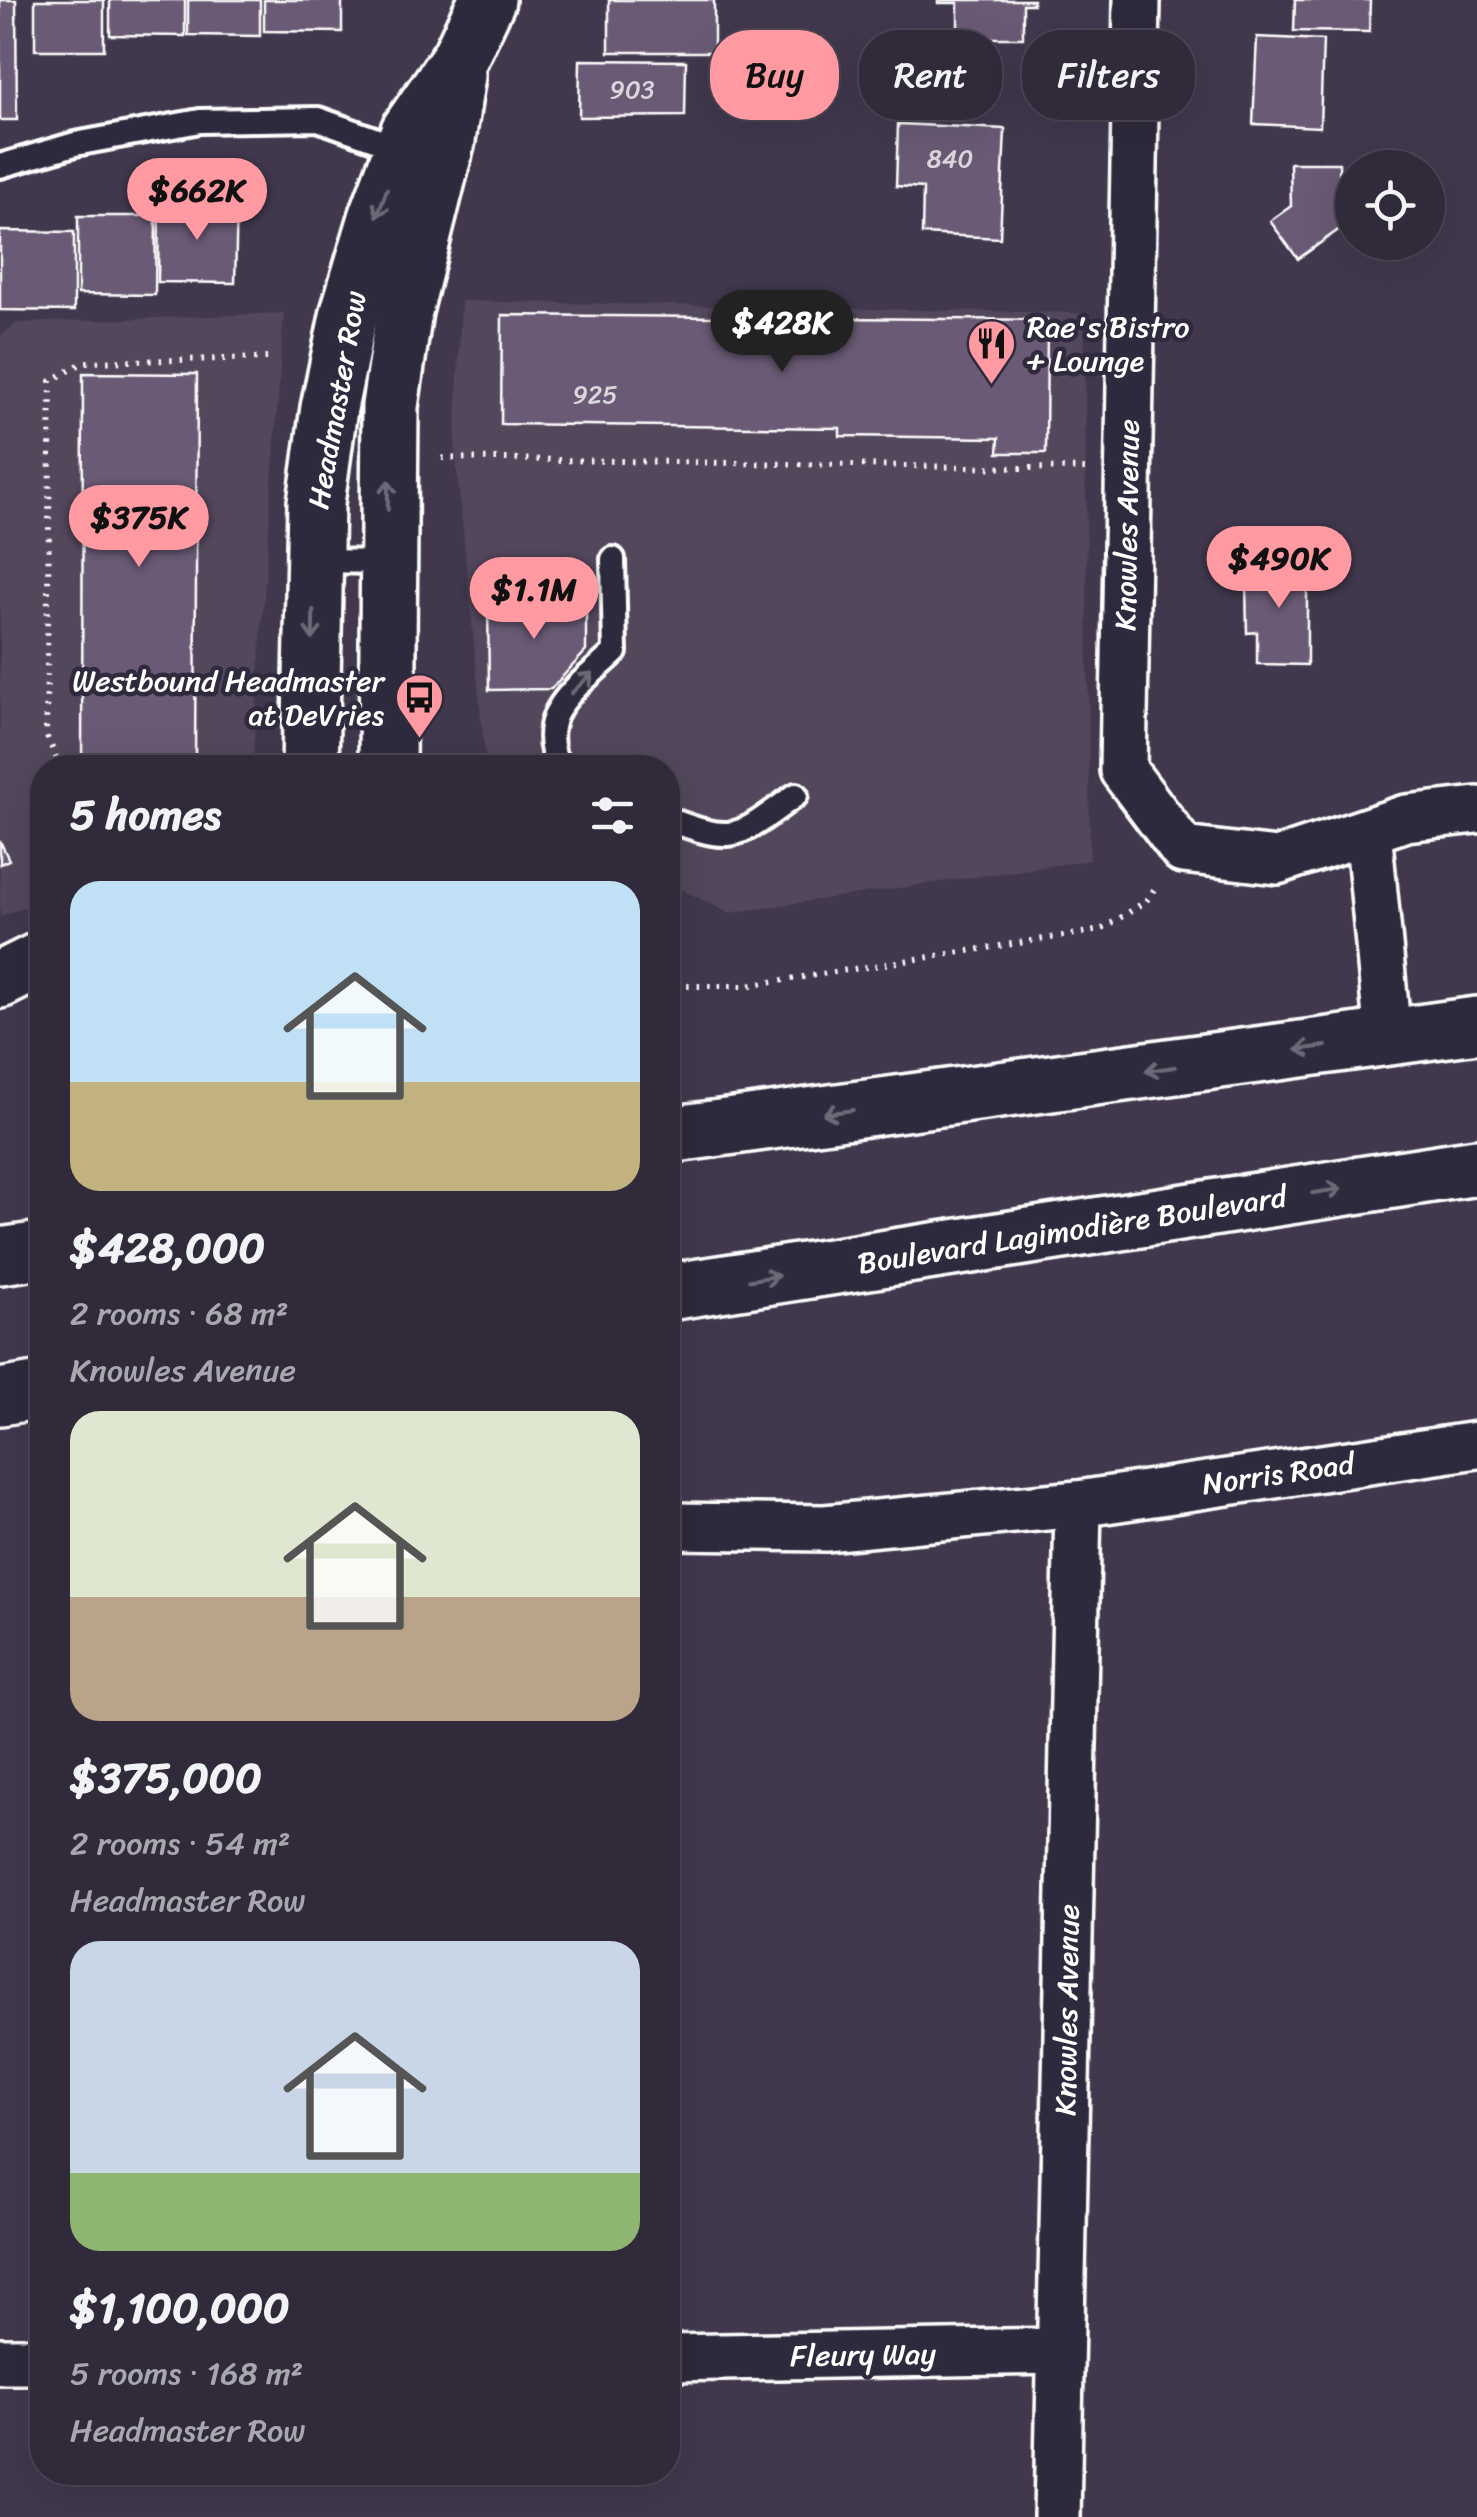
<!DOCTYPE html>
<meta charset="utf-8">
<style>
:root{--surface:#312a3a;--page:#3d3645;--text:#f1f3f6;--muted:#a8a7af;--line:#4c4654;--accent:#ff9aa2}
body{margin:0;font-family:Sriracha,sans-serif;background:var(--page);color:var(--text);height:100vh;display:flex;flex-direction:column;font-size:38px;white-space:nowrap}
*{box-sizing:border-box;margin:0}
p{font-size:32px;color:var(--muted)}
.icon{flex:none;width:55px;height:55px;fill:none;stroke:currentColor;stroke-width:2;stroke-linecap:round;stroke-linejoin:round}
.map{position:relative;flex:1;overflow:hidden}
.drawer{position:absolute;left:30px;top:755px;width:650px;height:1730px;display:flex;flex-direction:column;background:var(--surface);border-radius:40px;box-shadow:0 10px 40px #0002,0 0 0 2px var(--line)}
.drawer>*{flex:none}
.banner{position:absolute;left:710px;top:30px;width:615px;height:90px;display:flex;gap:20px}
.controls{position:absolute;left:1335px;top:150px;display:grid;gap:20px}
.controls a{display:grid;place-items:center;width:110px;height:110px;border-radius:50%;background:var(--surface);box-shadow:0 10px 40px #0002,0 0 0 2px var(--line);font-size:50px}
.price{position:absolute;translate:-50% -85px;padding:0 22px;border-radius:35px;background:var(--accent);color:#111;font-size:32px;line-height:65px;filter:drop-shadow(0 2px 5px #0008)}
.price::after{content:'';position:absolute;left:50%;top:60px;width:30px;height:22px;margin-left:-15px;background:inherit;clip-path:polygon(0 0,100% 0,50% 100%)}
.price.on{background:#222;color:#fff}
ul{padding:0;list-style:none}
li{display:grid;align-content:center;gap:20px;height:530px;padding:0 40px}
li span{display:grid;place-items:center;height:310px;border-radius:30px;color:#555}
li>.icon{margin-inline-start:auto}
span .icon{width:180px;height:180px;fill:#fffc;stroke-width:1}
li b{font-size:42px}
h2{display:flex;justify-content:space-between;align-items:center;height:120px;padding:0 40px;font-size:42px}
.pill{padding:0 35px;border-radius:40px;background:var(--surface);box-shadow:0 10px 40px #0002,0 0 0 2px var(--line);font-size:35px;line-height:90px}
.pill.on{background:var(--accent);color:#111}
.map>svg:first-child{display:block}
</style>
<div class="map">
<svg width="1477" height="2517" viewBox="0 0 1477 2517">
<rect width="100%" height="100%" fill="#41384e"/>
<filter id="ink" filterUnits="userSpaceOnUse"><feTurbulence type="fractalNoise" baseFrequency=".01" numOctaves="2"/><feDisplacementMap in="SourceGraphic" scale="20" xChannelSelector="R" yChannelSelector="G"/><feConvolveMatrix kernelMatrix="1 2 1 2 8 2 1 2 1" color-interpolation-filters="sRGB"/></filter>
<g filter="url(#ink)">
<!-- built -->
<g fill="#52465c">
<path d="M461,301l623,12 6,547 -361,53 -61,-30v-115l-182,-1 -31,-317z"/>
<path d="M284,313l-32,454 -210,1v132l-42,17v-581l18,-13z"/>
</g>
<!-- building -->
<g fill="#6b5a74" stroke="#fff" stroke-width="2.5">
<path d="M0,0h16l1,120h-17z"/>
<rect x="35" y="0" width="69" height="50"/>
<path d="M110,0h75v36l-75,-1z"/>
<path d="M188,0h72v36l-72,-1z"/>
<path d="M264,0h78v32l-78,-1z"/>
<rect x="609" y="0" width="105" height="52"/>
<path d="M938,0h95v4h-10v34h-40l1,51h-56v-53h30v-33h-20z"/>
<path d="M1295,0h75l-1,32 -75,-1z"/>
<path d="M1257,37l66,3 -3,87 -67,-3z"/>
<path d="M580,60l106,1 -1,55 -106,1z"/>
<path d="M898,124l107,5 -5,109 -78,-4 1,-46 -27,-2z"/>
<path d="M1290,163h49l2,65 -43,31 -28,-38 21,-15z"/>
<path d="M159,203l78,1 -2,79 -77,-1z"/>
<path d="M78,216h78l-1,79 -77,-1z"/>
<path d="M0,231l74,1v79l-74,-1z"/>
<path d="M502,315l545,5 -1,133h-48l1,-15 -159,-2v-8l-339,-4z"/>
<path d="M83,373l114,1 -2,394h-113z"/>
<path d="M1307,558v107l-50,-1v-32l-10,1 -1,-49h10l1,-25z"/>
<path d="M586,600v51l-35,38 -62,1 -1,-88z"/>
<path d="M0,841l9,19 -9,4z"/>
</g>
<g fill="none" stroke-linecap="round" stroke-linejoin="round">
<defs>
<g id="lane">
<path d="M0,166l75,-22 125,-23 118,-2 87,31"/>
<path d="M314,561l73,1"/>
<path d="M559,768c-27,-57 20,-81 56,-116l-2,-93"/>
<path d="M668,819c70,27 70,17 128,-24"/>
</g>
<g id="street">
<path d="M1137,0l-14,770 60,80 94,11 129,-43 71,-8"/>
<path d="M1368,831l20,206"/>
<path d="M668,1526l157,2 253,-24 399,-59"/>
<path d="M668,2358l391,-7"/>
<path d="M0,2361h42"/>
<path d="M1057,2517l21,-1013"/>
</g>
<g id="secondary">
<path d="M310,768l6,-265 13,-95 20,-96 28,-94 32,-87 51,-74 27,-57"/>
<path d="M387,768l3,-362 14,-95 43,-171 10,-65"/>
<path d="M0,980l42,-21"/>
</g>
<g id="primary">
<path d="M668,1135l809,-110"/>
<path d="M0,1256l42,-6"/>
<path d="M668,1292l809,-125"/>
<path d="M0,1397l42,-7"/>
</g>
</defs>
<!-- lane casing -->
<use href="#lane" stroke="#fff" stroke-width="30"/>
<!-- street casing -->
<use href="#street" stroke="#fff" stroke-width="52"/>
<!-- secondary casing -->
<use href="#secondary" stroke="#fff" stroke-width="62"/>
<!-- primary casing -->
<use href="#primary" stroke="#fff" stroke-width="62"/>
<!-- path -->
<g stroke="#fff" stroke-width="6" stroke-dasharray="2.5 8" stroke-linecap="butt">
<path d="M442,458l643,11"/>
<path d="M61,768l-15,-33 5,-354 33,-19 184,-4"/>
<path d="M668,978l16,8h62l355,-56 45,-29 12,-17"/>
</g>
<!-- lane -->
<use href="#lane" stroke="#2f2a3d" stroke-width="22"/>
<!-- street -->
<use href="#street" stroke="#2f2a3d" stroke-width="45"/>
<!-- secondary -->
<use href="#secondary" stroke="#2f2a3d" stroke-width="55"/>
<!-- primary -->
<use href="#primary" stroke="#2f2a3d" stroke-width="55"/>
</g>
<!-- one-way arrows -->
<defs><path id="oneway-shaft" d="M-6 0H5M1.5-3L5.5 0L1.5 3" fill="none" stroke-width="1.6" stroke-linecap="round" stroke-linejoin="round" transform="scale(2.5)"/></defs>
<g stroke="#6d6a77">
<use href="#oneway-shaft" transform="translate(382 203) rotate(110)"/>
<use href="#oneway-shaft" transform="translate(388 495) rotate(-89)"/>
<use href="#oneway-shaft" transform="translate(313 625) rotate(91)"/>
<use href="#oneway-shaft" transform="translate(582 683) rotate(-44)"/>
<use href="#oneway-shaft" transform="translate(1311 1048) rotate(172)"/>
<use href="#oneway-shaft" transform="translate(1160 1069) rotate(172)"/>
<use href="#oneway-shaft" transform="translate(838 1112) rotate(172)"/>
<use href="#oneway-shaft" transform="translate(1327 1191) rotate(-9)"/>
<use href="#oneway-shaft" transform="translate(764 1278) rotate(-9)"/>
</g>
</g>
<!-- icons -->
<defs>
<symbol id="restaurant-pin" viewBox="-11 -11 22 30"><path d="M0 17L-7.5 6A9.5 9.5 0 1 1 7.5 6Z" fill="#ff9aa2" stroke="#2f2a3d"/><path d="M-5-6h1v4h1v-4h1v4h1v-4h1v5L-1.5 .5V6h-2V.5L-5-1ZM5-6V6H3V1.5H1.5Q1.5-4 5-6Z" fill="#111"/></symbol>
<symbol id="bus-pin" viewBox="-11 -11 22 30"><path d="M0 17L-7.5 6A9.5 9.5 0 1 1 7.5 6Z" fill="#ff9aa2" stroke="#2f2a3d"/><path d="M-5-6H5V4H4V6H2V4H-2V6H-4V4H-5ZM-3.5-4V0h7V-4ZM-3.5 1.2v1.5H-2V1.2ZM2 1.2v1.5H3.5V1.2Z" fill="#111"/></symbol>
</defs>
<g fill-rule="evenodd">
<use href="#restaurant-pin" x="964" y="316" width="55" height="75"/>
<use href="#bus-pin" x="392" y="670" width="55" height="75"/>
</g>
<g text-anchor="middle" stroke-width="9" stroke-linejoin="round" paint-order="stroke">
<!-- number labels -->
<g font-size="25" fill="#dad6dc">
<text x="632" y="98">903</text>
<text x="950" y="167">840</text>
<text x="595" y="403">925</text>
</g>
<!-- poi labels -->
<g font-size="30" fill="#fff" stroke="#2f2a3d" text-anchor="start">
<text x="1027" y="337">Rae's Bistro<tspan x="1027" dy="34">+ Lounge</tspan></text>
<text x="384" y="691" text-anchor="end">Westbound Headmaster<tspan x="384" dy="34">at DeVries</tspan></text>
</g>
<!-- street labels -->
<g font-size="30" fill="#fff" stroke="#2f2a3d">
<text transform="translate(337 400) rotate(-80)" y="10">Headmaster Row</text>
<text transform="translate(1127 525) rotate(-89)" y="10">Knowles Avenue</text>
<text transform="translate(1072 1230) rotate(-9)" y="10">Boulevard Lagimodière Boulevard</text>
<text transform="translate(1278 1474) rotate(-8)" y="10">Norris Road</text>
<text transform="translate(1067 2010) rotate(-89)" y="10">Knowles Avenue</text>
<text transform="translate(863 2355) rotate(-1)" y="10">Fleury Way</text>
</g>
</g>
</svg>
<div class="controls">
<a><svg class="icon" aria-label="locate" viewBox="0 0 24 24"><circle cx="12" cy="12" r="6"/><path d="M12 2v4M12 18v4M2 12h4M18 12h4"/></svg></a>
</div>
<b class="price" style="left:197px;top:243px">$662K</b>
<b class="price on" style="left:782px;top:375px">$428K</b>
<b class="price" style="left:139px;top:570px">$375K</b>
<b class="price" style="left:1279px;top:611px">$490K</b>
<b class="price" style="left:534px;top:642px">$1.1M</b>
<div class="banner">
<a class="pill on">Buy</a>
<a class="pill">Rent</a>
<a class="pill">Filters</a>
</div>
<section class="drawer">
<h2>5 homes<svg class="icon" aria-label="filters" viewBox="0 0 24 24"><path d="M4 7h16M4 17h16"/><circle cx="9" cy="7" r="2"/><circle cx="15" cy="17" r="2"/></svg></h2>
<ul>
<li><span style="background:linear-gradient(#bfe0f5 65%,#c2b280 0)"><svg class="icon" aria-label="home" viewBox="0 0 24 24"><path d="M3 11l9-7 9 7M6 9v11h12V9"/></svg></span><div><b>$428,000</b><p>2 rooms · 68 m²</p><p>Knowles Avenue</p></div></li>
<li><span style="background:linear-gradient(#dfe7d0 60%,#b9a48a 0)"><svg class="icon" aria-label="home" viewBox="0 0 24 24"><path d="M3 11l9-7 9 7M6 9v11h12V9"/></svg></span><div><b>$375,000</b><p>2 rooms · 54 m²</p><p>Headmaster Row</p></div></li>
<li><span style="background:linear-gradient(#c9d6e8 75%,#8fb573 0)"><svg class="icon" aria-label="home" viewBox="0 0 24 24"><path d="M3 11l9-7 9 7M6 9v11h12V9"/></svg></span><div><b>$1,100,000</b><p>5 rooms · 168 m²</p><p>Headmaster Row</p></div></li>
</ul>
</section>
</div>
